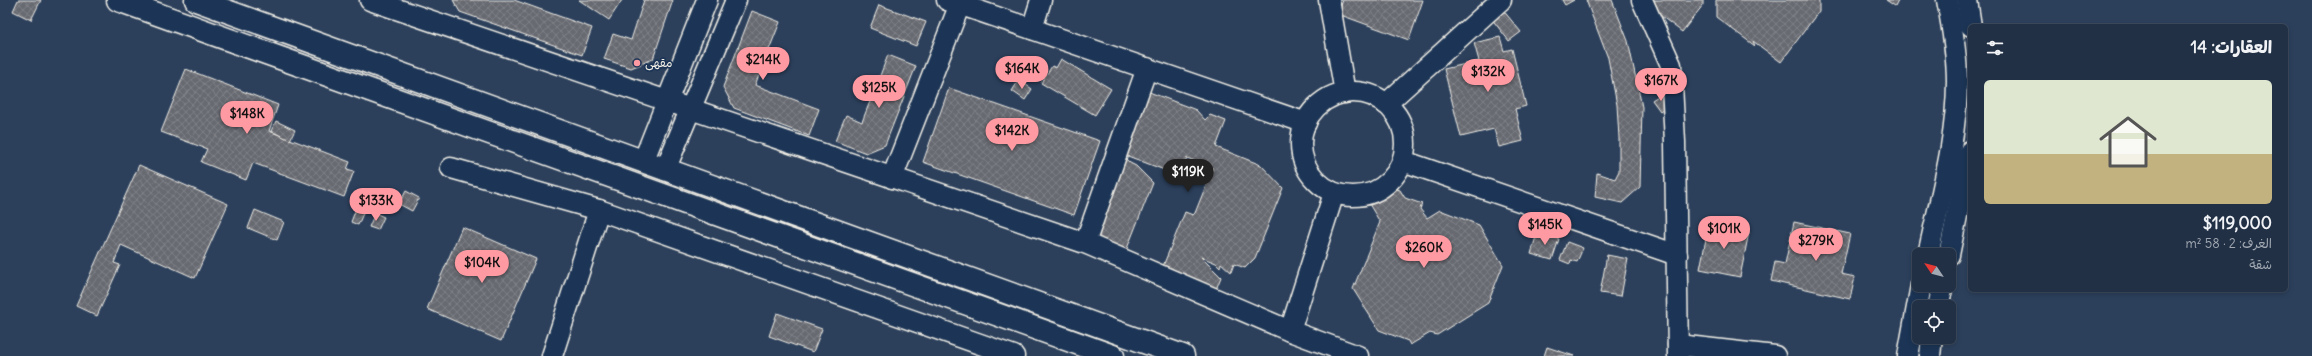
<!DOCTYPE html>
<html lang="ar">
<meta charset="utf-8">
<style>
:root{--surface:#213045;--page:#29384c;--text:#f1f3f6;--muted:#a2a9b3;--line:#3e4b5e;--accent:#ff9aa2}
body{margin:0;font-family:Delius,"Playpen Sans Arabic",sans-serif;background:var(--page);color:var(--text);direction:rtl;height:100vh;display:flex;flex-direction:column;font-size:15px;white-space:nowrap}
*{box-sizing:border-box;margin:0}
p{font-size:13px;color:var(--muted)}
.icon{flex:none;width:22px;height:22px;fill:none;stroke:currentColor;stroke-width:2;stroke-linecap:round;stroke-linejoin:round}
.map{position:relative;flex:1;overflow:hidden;direction:ltr}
.side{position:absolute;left:1968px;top:24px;width:320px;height:268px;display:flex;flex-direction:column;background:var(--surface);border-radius:6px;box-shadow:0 2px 6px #0003,0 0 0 1px var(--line);direction:rtl}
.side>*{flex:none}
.needle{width:26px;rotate:305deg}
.fabs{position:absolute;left:1912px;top:248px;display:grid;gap:8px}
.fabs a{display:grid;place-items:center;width:44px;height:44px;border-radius:6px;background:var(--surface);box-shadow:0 2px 6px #0003,0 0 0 1px var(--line);font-size:20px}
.price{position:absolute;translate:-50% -34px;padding:0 9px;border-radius:14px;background:var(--accent);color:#111;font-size:13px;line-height:26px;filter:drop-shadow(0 1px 2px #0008)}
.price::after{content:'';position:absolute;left:50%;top:24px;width:12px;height:9px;margin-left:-6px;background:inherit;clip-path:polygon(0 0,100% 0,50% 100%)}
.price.active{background:#222;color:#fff}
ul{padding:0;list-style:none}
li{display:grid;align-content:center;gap:8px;height:212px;padding:0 16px}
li+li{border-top:1px solid var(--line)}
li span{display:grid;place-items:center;height:124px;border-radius:6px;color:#555}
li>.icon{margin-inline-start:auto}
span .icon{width:72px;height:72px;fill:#fffc;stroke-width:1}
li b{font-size:17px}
h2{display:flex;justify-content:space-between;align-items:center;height:48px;padding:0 16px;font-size:17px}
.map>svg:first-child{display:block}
</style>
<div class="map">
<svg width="2312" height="356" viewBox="0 0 2312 356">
<defs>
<pattern id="building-cross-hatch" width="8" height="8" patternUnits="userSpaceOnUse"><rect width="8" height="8" fill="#686a72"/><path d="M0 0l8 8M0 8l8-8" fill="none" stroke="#7e8086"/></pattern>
</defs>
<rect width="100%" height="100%" fill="#2c405c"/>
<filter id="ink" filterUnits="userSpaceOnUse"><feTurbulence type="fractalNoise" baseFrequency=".025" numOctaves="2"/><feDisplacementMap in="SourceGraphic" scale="8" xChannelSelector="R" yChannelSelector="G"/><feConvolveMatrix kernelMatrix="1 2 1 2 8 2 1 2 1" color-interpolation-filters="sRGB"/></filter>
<g filter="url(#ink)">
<!-- building -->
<g fill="url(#building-cross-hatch)" stroke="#f4f1e8">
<path d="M18,0h23l-10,20 -18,-9z"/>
<path d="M453,0h61l78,28 -10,27 -122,-43z"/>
<path d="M579,0h43l-13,20z"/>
<path d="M644,0h29l-20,59 -22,9 -27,-9 9,-25 18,6z"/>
<path d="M1343,0h80l-14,40 -71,-26z"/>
<path d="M1562,0h12l-9,5z"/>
<path d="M1586,0h26l16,41 14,66 -2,80 -18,16 -27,-6 2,-24 18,6 4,-8v-33l-2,-33 -9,-47z"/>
<path d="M1640,0h63v5l-21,27z"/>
<path d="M1716,0h103v11l-38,51 -28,-21 2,5 -39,-29z"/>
<path d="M1886,0h12l-3,6z"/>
<path d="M879,5l47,17 -10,24 -46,-18z"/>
<path d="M1502,9l19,23 -12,9 -18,-23z"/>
<path d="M752,11l28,11 -25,63 64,24 -10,27 -75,-28 -11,-21z"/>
<path d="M1500,37l4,14 8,-2 14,57 -11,3 8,32 -24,6 -5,-18 -33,8 -17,-68 35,-8 -5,-18z"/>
<path d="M888,55l28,11 -31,79 -19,8 -31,-12 11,-26 16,7z"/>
<path d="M1061,59l50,30 -16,26 -54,-32 11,-17 4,2z"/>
<path d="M186,69l92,36 -9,26 81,31 -3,7 7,2 -10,26 -91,-34 -7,17 -45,-18 6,-13 -46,-17z"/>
<path d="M1019,80l13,9 -7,11 -13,-9z"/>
<path d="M949,88l151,53 -26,74 -151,-53z"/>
<path d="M1144,90l52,20 9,10 5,-5 16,6 -10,26 45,18 22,23 -28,70 -10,10 -11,-4 -3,8 -10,-9 -1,4 -4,-4 -15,-6 20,20 -6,15 -54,-21 24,-59 8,3 2,-2 18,-45 -26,-10 -7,18 -60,-23 10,10 6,3 17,17 -29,73 -40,-16z"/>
<path d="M1663,93l8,10 -11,8 -8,-11z"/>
<path d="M276,121l19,9 -5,10 -19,-9z"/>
<path d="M139,165l89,39 -33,74 -74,-33 -7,18 6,2 -23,51 -21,-10z"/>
<path d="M1386,185l14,5 5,8 17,6 -2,5 7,9 13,-8 39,15 24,40 -15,38 -51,32 -7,-2 -20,12 -2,-4 -29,-11 -26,-41 27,-67 -14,-23z"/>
<path d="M406,191l13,7 -7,13 -13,-7z"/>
<path d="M357,206l8,3 -7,16 -7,-3z"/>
<path d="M255,210l29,12 -7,18 -29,-12z"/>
<path d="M375,213l9,4 -6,13 -9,-3z"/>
<path d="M1794,222l56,12 -9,40 14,3 -5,22 -79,-18 4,-19 10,2z"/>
<path d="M1709,224l40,8 -9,45 -40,-8z"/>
<path d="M462,227l74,32 -35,82 -74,-32z"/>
<path d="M1537,233l22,6 -7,21 -21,-6z"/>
<path d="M1567,242l16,6 -6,14 -6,-2 -1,4 -10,-4z"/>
<path d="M1607,255l21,4 -7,37 -21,-3z"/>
<path d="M777,313l45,16 -9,23 -44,-16z"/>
<path d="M1547,347l27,9h-30z"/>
</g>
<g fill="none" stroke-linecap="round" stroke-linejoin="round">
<defs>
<g id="minor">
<path d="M370,0l715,243 205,88 68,25"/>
<path d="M947,0l359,123"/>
<path d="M1329,0l16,93"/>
<path d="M1642,0l29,65 4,77 3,214"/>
<path d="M1967,0l4,26"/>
<path d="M1032,29l9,-29"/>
<circle cx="1353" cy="144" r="52"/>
<path d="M1386,104l115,-104"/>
<path d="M1403,161l274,94"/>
<path d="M643,162l64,-162"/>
<path d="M451,168l148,42 415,146"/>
<path d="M665,170l71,-170"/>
<path d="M892,178l68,-174"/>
<path d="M1085,243l62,-175"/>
<path d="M1928,255c12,-57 29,-115 29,-174 0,-27 -5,-55 -10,-81"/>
<path d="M1949,255l21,-104"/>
<path d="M1938,307l5,-22"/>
<path d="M1290,331l44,-138"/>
<path d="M1678,345l97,11"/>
<path d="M552,356l47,-146"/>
<path d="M1908,356l13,-71"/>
<path d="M1930,356l2,-19"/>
</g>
<g id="major">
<path d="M118,0l995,356"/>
<path d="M196,0l987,356"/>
</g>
</defs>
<!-- minor casing -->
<use href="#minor" stroke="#f4f1e8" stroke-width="23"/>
<!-- major casing -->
<use href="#major" stroke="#f4f1e8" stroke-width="25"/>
<!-- minor -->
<use href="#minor" stroke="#1d3557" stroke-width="20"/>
<!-- major -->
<use href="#major" stroke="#1d3557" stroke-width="22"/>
</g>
</g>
<!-- markers -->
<circle fill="#ff9aa2" stroke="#1d3557" stroke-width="1.5" cx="637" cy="63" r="4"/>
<g text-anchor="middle" stroke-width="3.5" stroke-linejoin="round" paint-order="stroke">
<!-- poi labels -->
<g font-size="12" fill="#f4f1e8" stroke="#1d3557" text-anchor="start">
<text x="645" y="67">مقهى</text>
</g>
</g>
</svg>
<div class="fabs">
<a><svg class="needle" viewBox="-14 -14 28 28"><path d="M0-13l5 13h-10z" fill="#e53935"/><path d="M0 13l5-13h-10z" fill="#a2a9b3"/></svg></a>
<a><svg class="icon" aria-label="locate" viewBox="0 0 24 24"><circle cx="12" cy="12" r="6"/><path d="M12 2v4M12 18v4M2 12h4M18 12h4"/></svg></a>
</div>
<b class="price" style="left:763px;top:81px">$214K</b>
<b class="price" style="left:1022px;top:90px">$164K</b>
<b class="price" style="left:1488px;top:93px">$132K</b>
<b class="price" style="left:1661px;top:102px">$167K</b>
<b class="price" style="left:879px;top:109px">$125K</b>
<b class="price" style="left:247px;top:135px">$148K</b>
<b class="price" style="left:1012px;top:152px">$142K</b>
<b class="price active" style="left:1188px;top:193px">$119K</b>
<b class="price" style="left:376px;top:222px">$133K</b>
<b class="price" style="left:1545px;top:246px">$145K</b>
<b class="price" style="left:1724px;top:250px">$101K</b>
<b class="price" style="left:1816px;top:262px">$279K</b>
<b class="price" style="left:1424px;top:269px">$260K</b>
<b class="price" style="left:482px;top:284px">$104K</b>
<section class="side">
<h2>العقارات: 14<svg class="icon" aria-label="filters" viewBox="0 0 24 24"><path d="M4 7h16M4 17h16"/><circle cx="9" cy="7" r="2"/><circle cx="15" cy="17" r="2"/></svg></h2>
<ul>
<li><span style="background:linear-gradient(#dfe7d0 60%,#c2b280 0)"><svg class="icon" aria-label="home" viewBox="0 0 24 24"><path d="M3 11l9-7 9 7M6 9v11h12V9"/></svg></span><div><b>$119,000</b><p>الغرف: 2 · 58 m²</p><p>شقة</p></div></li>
</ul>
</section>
</div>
